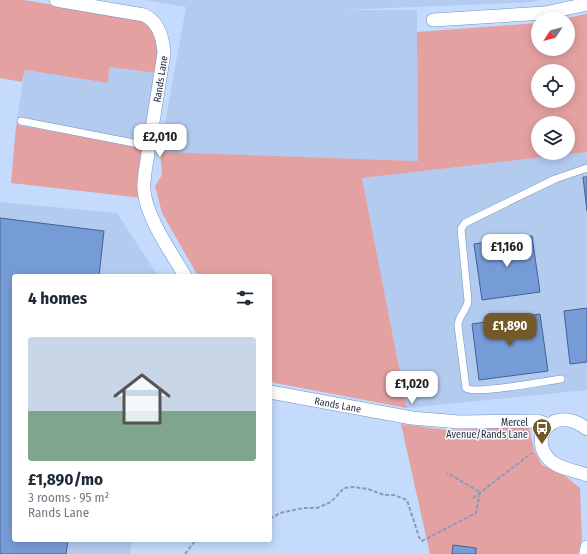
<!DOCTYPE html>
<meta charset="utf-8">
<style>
:root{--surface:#fff;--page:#f2f2f3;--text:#1f2937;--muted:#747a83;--accent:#74592b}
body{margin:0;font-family:"Fira Sans Condensed",sans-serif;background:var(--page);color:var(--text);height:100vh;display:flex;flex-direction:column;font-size:15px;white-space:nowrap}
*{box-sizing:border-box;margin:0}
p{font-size:13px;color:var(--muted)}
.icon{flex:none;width:22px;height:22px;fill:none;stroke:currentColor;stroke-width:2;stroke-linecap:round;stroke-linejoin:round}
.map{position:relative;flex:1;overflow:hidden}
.drawer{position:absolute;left:12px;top:274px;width:260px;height:268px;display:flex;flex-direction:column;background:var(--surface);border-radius:4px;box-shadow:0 2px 10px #0003}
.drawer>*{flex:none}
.needle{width:26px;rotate:234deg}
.buttons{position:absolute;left:531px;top:12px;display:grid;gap:8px}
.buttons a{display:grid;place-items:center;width:44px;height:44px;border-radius:50%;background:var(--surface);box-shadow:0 2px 10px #0003;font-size:20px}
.price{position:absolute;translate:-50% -34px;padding:0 9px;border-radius:8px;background:#fff;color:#222;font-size:13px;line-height:26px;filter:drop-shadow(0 1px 2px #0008)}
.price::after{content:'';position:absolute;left:50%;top:24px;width:12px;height:9px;margin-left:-6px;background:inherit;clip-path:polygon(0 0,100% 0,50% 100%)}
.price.on{background:var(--accent);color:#fff}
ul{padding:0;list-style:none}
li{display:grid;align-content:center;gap:8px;height:212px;padding:0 16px}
li span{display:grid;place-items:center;height:124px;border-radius:4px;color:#555}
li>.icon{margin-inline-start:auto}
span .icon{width:72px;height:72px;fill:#fffc;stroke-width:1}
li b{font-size:17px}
h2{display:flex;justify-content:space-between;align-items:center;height:48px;padding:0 16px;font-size:17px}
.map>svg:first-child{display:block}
</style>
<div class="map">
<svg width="587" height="554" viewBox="0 0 587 554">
<rect width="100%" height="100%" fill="#c5dbfd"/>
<!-- built -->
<g fill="#b4cbf0">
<path d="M145,0h395l-7,2 -191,8h75l1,151 -258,-9 26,-145z"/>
<path d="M109,67l47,6 -10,75 -130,-23 9,-55 82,13z"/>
<path d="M587,152v238l-180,18 -45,-230z"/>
<path d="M0,202l117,11 41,63h-144v264h118l-2,14h-130z"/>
</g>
<!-- green -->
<g fill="#e4a1a1" fill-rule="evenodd">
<path d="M0,0h24l110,19 20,7 9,14 -7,33 -47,-6 -1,16 -83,-13 -3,12 -22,-4z"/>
<path d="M587,14v138l-225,26 45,230 -132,-25 -5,-3v-104h-72l-36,-63 -7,-27 7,-11 -2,-23 258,9 -1,-129 121,-9v26h30v-30h-7zM538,71h30v30h-30zM538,123h30v30h-30z"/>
<path d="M16,125l130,23 -4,50 -131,-15z"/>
<path d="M401,424l47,6 81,-3 5,23 8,15 22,10 16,13 2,51 -4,15h-148z"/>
</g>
<!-- building -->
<g fill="#769cd8" stroke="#436293">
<path d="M583,177h4v34z"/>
<path d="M0,218l104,13 -5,45h-85v264h54l-2,14h-66z"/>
<path d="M532,236l8,56 -58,8 -8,-56z"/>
<path d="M587,308v54l-17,2 -6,-53z"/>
<path d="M540,314l8,57 -69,9 -7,-56z"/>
<path d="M453,545l23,3v6h-24z"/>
</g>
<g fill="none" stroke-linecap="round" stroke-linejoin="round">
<defs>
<g id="service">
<path d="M21,121l128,25"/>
<path d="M561,379c-16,2 -86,16 -95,9l-8,-62c0,-10 9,-16 10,-25l-7,-72 4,-6 90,-44 32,-11"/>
</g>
<g id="minor">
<path d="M56,0l88,15c15,7 19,23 20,38l-19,119c0,6 -2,12 -1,18 2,27 27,62 41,86"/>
<path d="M433,20l112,-7 42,-9"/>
<path id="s1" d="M270,392l142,26 47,4 79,-1 11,4"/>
<path d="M587,429c-34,-27 -62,11 -35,33 9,7 24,9 35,13"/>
<path d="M586,554l1,-7"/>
</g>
</defs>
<!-- service casing -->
<use href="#service" stroke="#6f90c4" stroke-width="8"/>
<!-- minor casing -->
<use href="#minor" stroke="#6f90c4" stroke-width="14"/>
<!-- path -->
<g stroke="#889bb8" stroke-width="2" stroke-dasharray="4 2" stroke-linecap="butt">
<path d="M473,498l59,-45"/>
<path d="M270,519l10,-6 23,-5h14l14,-6 13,-14 10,-1 14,2 16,6h10l13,5 12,37 3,4 54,-28 4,-21 -33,-19"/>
<path d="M237,540l11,1 8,-1"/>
<path d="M185,554l10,-13 5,-1"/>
</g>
<!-- service -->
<use href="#service" stroke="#fff" stroke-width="7"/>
<!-- minor -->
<use href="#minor" stroke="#fff" stroke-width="13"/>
</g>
<!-- icons -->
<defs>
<symbol id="bus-pin" viewBox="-11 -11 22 30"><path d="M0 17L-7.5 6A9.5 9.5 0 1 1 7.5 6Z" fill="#74592b" stroke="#fafafa"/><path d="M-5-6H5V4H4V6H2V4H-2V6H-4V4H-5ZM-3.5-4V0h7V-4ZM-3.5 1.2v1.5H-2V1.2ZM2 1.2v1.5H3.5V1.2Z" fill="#fff"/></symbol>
</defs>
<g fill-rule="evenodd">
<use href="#bus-pin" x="531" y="417" width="22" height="30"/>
</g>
<g text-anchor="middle" stroke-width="3" stroke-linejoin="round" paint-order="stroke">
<!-- street labels -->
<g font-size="10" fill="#1b283d" stroke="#fafafa">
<text transform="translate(160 79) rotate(-81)" y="4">Rands Lane</text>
<text dy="4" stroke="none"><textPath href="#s1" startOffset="69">Rands Lane</textPath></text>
</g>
<!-- poi labels -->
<g font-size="10" fill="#1b283d" stroke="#fafafa" text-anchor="end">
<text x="528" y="426">Mercel<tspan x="528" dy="12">Avenue/Rands Lane</tspan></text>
</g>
</g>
</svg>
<div class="buttons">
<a><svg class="needle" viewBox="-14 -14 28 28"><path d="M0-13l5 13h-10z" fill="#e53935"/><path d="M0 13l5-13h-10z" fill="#747a83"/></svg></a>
<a><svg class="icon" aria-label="locate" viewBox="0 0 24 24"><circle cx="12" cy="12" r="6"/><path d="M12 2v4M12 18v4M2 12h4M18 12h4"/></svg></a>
<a><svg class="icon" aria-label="layers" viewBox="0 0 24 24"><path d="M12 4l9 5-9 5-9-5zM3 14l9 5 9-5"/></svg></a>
</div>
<b class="price" style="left:160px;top:158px">£2,010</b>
<b class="price" style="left:507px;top:268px">£1,160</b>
<b class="price on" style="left:510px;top:347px">£1,890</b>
<b class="price" style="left:412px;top:405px">£1,020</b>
<section class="drawer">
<h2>4 homes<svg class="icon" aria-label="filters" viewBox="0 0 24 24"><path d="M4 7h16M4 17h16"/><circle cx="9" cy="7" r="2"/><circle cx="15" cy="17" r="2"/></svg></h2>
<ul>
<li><span style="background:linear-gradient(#c9d6e8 60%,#7fa58c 0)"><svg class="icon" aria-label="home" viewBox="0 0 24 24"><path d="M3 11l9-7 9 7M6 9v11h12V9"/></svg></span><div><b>£1,890/mo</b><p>3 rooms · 95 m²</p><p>Rands Lane</p></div></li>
</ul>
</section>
</div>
